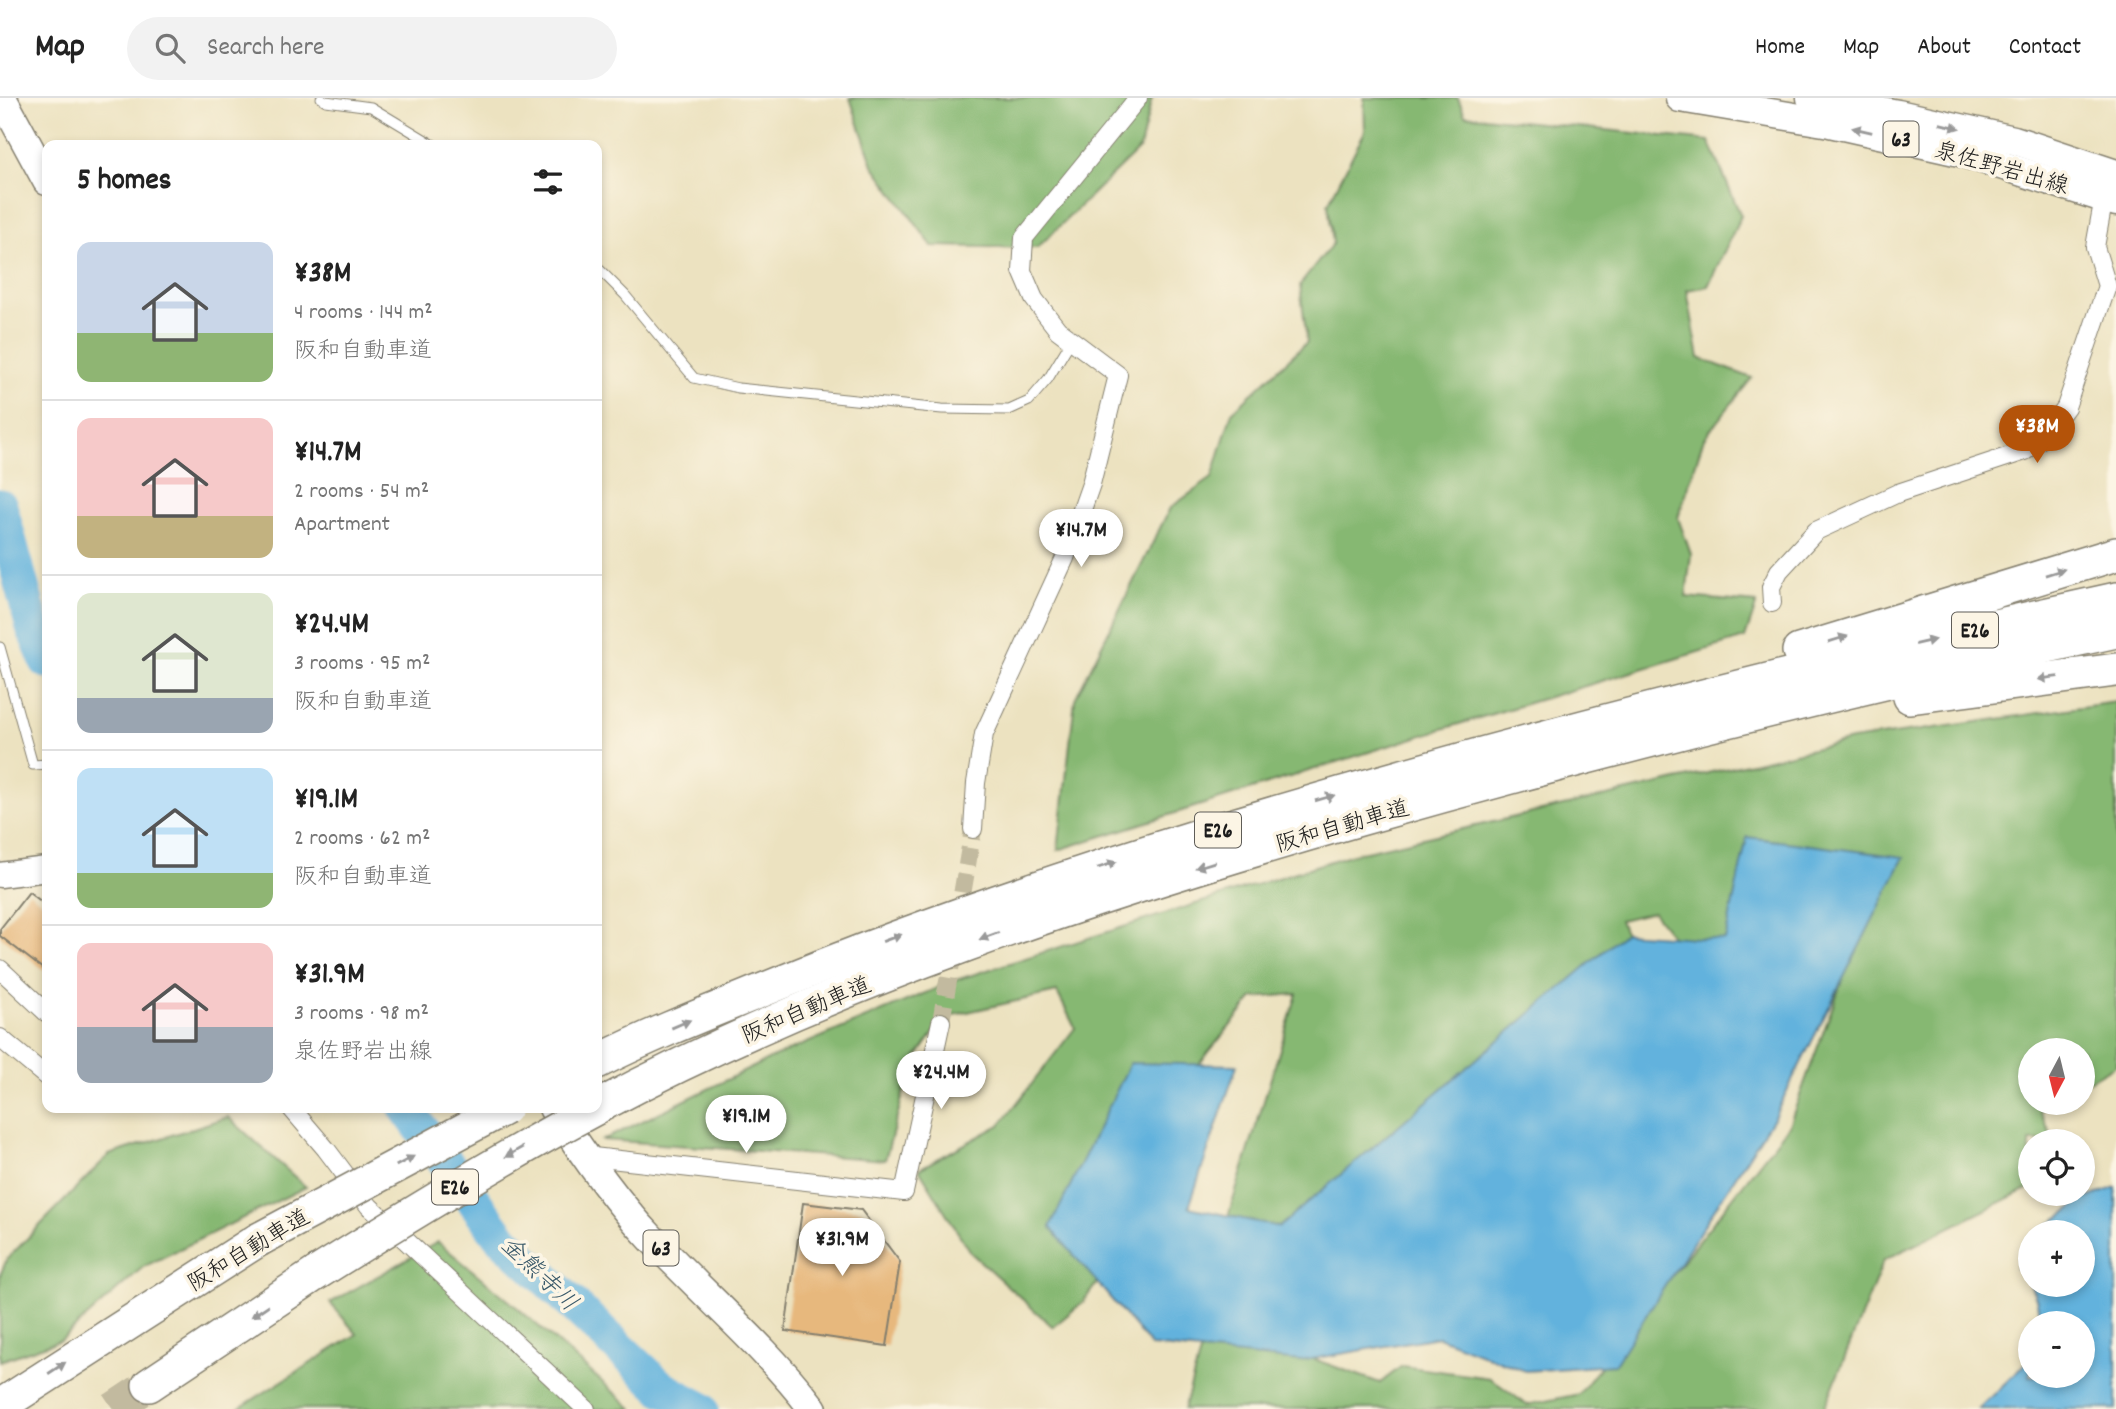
<!DOCTYPE html>
<meta charset="utf-8">
<style>
:root{--surface:#fff;--page:#f2f2f2;--text:#222;--muted:#767676;--line:#e0e0e0;--accent:#b45309}
body{margin:0;font-family:Dekko,"Klee One",sans-serif;background:var(--page);color:var(--text);height:100vh;display:flex;flex-direction:column;font-size:26px;white-space:nowrap}
*{box-sizing:border-box;margin:0}
p{font-size:23px;color:var(--muted)}
.icon{flex:none;width:38px;height:38px;fill:none;stroke:currentColor;stroke-width:2;stroke-linecap:round;stroke-linejoin:round}
.map{position:relative;flex:1;overflow:hidden}
.drawer{position:absolute;left:42px;top:42px;width:560px;height:973px;display:flex;flex-direction:column;background:var(--surface);border-radius:14px;box-shadow:0 4px 10px #0003}
.drawer>*{flex:none}
.needle{width:46px;rotate:187deg}
.tools{position:absolute;left:2018px;top:940px;display:grid;gap:14px}
.tools a{display:grid;place-items:center;width:77px;height:77px;border-radius:50%;background:var(--surface);box-shadow:0 4px 10px #0003;font-size:35px}
.price{position:absolute;translate:-50% -60px;padding:0 16px;border-radius:24px;background:#fff;color:#222;font-size:23px;line-height:46px;filter:drop-shadow(0 2px 4px #0008)}
.price::after{content:'';position:absolute;left:50%;top:42px;width:21px;height:16px;margin-left:-10px;background:inherit;clip-path:polygon(0 0,100% 0,50% 100%)}
.price.on{background:var(--accent);color:#fff}
ul{padding:0;list-style:none}
li{display:flex;align-items:center;gap:21px;height:175px;padding:0 35px}
li+li{border-top:2px solid var(--line)}
li span{display:grid;place-items:center;flex:none;width:196px;height:140px;border-radius:14px;color:#555}
li>.icon{margin-inline-start:auto}
span .icon{width:84px;height:84px;fill:#fffc;stroke-width:1}
li b{font-size:30px}
h2{display:flex;justify-content:space-between;align-items:center;height:84px;padding:0 35px;font-size:30px}
header{display:flex;align-items:center;gap:42px;box-sizing:border-box;height:98px;padding:0 35px;background:var(--surface);border-bottom:2px solid var(--line)}
header strong{font-size:33px}
nav{display:flex;gap:38px;margin-inline-start:auto;font-size:24px}
.search{width:490px;height:63px;background:var(--page);display:flex;align-items:center;gap:18px;box-sizing:border-box;padding:0 24px;border-radius:38px;color:var(--muted);font-size:26px}
.map>svg:first-child{display:block}
</style>
<header>
<strong>Map</strong>
<div class="search"><svg class="icon" aria-label="search" viewBox="0 0 24 24"><circle cx="10" cy="10" r="6"/><path d="M15 15l6 6"/></svg>Search here</div>
<nav><a>Home</a><a>Map</a><a>About</a><a>Contact</a></nav>
</header>
<div class="map">
<svg width="2116" height="1311" viewBox="0 0 2116 1311">
<rect width="100%" height="100%" fill="#fcf5e5"/>
<filter id="ink" filterUnits="userSpaceOnUse"><feTurbulence type="fractalNoise" baseFrequency=".0143" numOctaves="2"/><feDisplacementMap in="SourceGraphic" scale="14" xChannelSelector="R" yChannelSelector="G"/><feConvolveMatrix kernelMatrix="1 2 1 2 8 2 1 2 1" color-interpolation-filters="sRGB"/></filter>
<filter id="wash" filterUnits="userSpaceOnUse"><feTurbulence type="fractalNoise" baseFrequency=".00686" numOctaves="4" result="noise"/><feDisplacementMap in="SourceGraphic" scale="28" xChannelSelector="R" yChannelSelector="G"/><feGaussianBlur stdDeviation="1.57" result="paint"/><feColorMatrix in="noise" values="0 0 0 0 0 0 0 0 0 0 0 0 0 0 0 0 0 1.4 0 .05"/><feComposite in="paint" operator="in"/></filter>
<g filter="url(#wash)">
<rect width="100%" height="100%" fill="#ece2c0"/>
<!-- forest -->
<g fill="#86b872" stroke="#516a47" stroke-width="2">
<path d="M850,0h302l-12,50 -103,100 -105,-2 -59,-81z"/>
<path d="M1364,0h94l7,17 244,26 32,75 -33,70 -21,4 12,68 53,20 -48,60 -26,80 13,36 -5,43 71,6 -12,35 -306,92 -381,120 17,-151 95,-191 42,-30 20,-66 75,-70 -7,-57 33,-42 -5,-39 37,-73z"/>
<path d="M2116,604v363l-33,19 -1,-34h-52v52l22,1 -12,7 14,31h-24v47l-146,72 -60,149h-640l21,-73 92,17 83,30 22,-17 88,12 37,27 52,-11 210,-269 98,-266 -139,95 -45,22 -50,-64 -33,8 28,76 -112,147 -322,119 83,-268 -44,4 -81,99 -50,152 -39,53 -30,25 -83,-75 -51,-83 81,-44 75,-97 -18,-36 -112,25 -34,49 -26,94 -282,-20 171,-83 182,-77 397,-126 499,-114z"/>
<path d="M228,1019l78,70 -163,80 -82,73 -61,21v-86l7,-16 102,-104z"/>
<path d="M438,1144l81,67 114,100h-395l119,-75 -27,-31z"/>
</g>
<!-- water -->
<g fill="#62b2dd" stroke="#3f677c" stroke-width="2">
<path d="M1747,739l157,20 -129,258 -161,250 -89,6 -87,-34 -138,24 -149,-15 -101,-119 80,-164 107,2 -48,142 90,20 346,-294 100,7z"/>
<path d="M2116,1089v222h-138l49,-47 3,-13v27h52v-53h-45c5,-20 -6,-42 -21,-55l14,-31v47h52v-52h-44l47,-33z"/>
</g>
<g fill="none" stroke-linecap="round" stroke-linejoin="round">
<!-- river -->
<g stroke="#62b2dd" stroke-width="35">
<path d="M0,408l33,121 14,34"/>
<path d="M406,1010l93,127 163,153 39,21"/>
</g>
</g>
<g id="blocks">
<!-- building -->
<g fill="#e7b87d">
<path d="M29,794l18,14v66l-47,-36v-7z"/>
<path d="M803,1105l58,7 39,52 -13,84 -102,-15z"/>
</g>
</g>
</g>
<g filter="url(#ink)">
<use href="#blocks" fill-opacity="0" stroke="#847f6e" stroke-width="2"/>
<g fill="none" stroke-linecap="round" stroke-linejoin="round">
<!-- street-tunnel -->
<g stroke="#c2ba9f" stroke-width="18" stroke-dasharray="18 9" stroke-linecap="butt">
<path d="M958,821l15,-90"/>
<path d="M941,924l13,-76"/>
</g>
<!-- highway-tunnel -->
<path stroke="#c2ba9f" stroke-width="33" stroke-dasharray="33 17" stroke-linecap="butt" d="M113,1311l36,-24"/>
<defs>
<g id="lane">
<path d="M321,0l5,3 45,6 63,38"/>
<path d="M597,169l28,28 69,83 44,10 204,21 67,1 20,-9 19,-22 23,-38"/>
<path d="M0,549l33,118 14,-1"/>
</g>
<g id="street">
<path d="M1772,505l-1,-16 8,-16 37,-40 82,-38 127,-42 20,-15 21,-29 41,-121 -12,-39 9,-50"/>
<path d="M973,731l3,-46 8,-49 81,-176 26,-74 27,-109 -60,-45 -24,-31 -12,-28 2,-33 114,-140"/>
<path d="M0,871l47,44"/>
<path d="M0,940l47,39"/>
<path d="M291,1010l35,41 43,57 217,203"/>
<path d="M584,1058l320,36 37,-170"/>
</g>
<path id="secondary" d="M0,777l47,-6"/>
<g id="primary">
<path d="M2,0l45,83"/>
<path d="M1680,0l150,25 130,29 156,50"/>
<path d="M1811,0l87,16 116,26 102,34"/>
<path d="M553,1010c29,45 60,90 97,129 54,58 115,109 163,172"/>
</g>
<g id="highway">
<path d="M1799,553l317,-97"/>
<path d="M1910,599l206,-27"/>
<path d="M597,964c57,-29 117,-52 176,-76 138,-57 279,-105 422,-149 303,-93 611,-170 921,-238"/>
<path d="M597,1009c239,-127 496,-211 756,-286 252,-72 507,-135 763,-190"/>
<path d="M149,1287l168,-112"/>
<path d="M0,1308l258,-166"/>
</g>
</defs>
<!-- lane casing -->
<use href="#lane" stroke="#847f6e" stroke-width="11"/>
<!-- street casing -->
<use href="#street" stroke="#847f6e" stroke-width="20"/>
<!-- secondary casing -->
<use href="#secondary" stroke="#847f6e" stroke-width="27"/>
<!-- primary casing -->
<use href="#primary" stroke="#847f6e" stroke-width="31"/>
<!-- highway casing -->
<use href="#highway" stroke="#847f6e" stroke-width="36"/>
<!-- lane -->
<use href="#lane" stroke="#fff" stroke-width="9"/>
<!-- street -->
<use href="#street" stroke="#fff" stroke-width="18"/>
<!-- secondary -->
<use href="#secondary" stroke="#fff" stroke-width="24"/>
<!-- primary -->
<use href="#primary" stroke="#fff" stroke-width="28"/>
<!-- highway -->
<use href="#highway" stroke="#fff" stroke-width="33"/>
<defs>
<g id="highway-bridge">
<path d="M258,1142l247,-132"/>
<path d="M317,1175c92,-58 183,-114 279,-165"/>
</g>
</defs>
<!-- highway-bridge casing -->
<use href="#highway-bridge" stroke="#847f6e" stroke-width="36" stroke-linecap="butt"/>
<!-- highway-bridge -->
<use href="#highway-bridge" stroke="#fff" stroke-width="33"/>
</g>
<!-- one-way arrows -->
<defs><path id="oneway-solid" d="M-6-.8H1V-3.2L6.5 0L1 3.2V.8H-6Z" transform="scale(1.75)"/></defs>
<g fill="#999">
<use href="#oneway-solid" transform="translate(1950 28) rotate(13)"/>
<use href="#oneway-solid" transform="translate(1862 32) rotate(-167)"/>
<use href="#oneway-solid" transform="translate(2055 474) rotate(-17)"/>
<use href="#oneway-solid" transform="translate(1838 541) rotate(-17)"/>
<use href="#oneway-solid" transform="translate(1925 544) rotate(-13)"/>
<use href="#oneway-solid" transform="translate(2048 580) rotate(173)"/>
<use href="#oneway-solid" transform="translate(1325 700) rotate(-16)"/>
<use href="#oneway-solid" transform="translate(1107 767) rotate(-18)"/>
<use href="#oneway-solid" transform="translate(1205 767) rotate(163)"/>
<use href="#oneway-solid" transform="translate(989 838) rotate(160)"/>
<use href="#oneway-solid" transform="translate(892 840) rotate(-20)"/>
<use href="#oneway-solid" transform="translate(681 926) rotate(-23)"/>
<use href="#oneway-solid" transform="translate(514 1054) rotate(150)"/>
<use href="#oneway-solid" transform="translate(405 1063) rotate(-28)"/>
<use href="#oneway-solid" transform="translate(260 1213) rotate(146)"/>
<use href="#oneway-solid" transform="translate(57 1270) rotate(-33)"/>
</g>
</g>
<g text-anchor="middle" stroke-width="7" stroke-linejoin="round" paint-order="stroke">
<!-- shield labels -->
<g fill="#fcf5e5" stroke="#5f5d58" stroke-width="2">
<rect x="1883.5" y="23.5" width="35" height="35" rx="5"/>
<rect x="1952" y="514.5" width="46" height="35" rx="5"/>
<rect x="1195" y="714.5" width="46" height="35" rx="5"/>
<rect x="432" y="1071.5" width="46" height="35" rx="5"/>
<rect x="643.5" y="1132.5" width="35" height="35" rx="5"/>
</g>
<g font-size="21" font-weight="bold" fill="#1c1c1c">
<text x="1901" y="48">63</text>
<text x="1975" y="539">E26</text>
<text x="1218" y="739">E26</text>
<text x="455" y="1096">E26</text>
<text x="661" y="1157">63</text>
</g>
<!-- street labels -->
<g font-size="23" fill="#1c1c1c" stroke="#fcf5e5">
<text transform="translate(2002 69) rotate(16)" y="8">泉佐野岩出線</text>
<text transform="translate(1342 727) rotate(-16)" y="8">阪和自動車道</text>
<text transform="translate(806 911) rotate(-23)" y="8">阪和自動車道</text>
<text transform="translate(248 1151) rotate(-31)" y="8">阪和自動車道</text>
</g>
<!-- water labels -->
<g font-size="24" font-style="italic" fill="#385869" stroke="#fcf5e5">
<text transform="translate(540 1175) rotate(44)" y="8">金熊寺川</text>
</g>
</g>
</svg>
<div class="tools">
<a><svg class="needle" viewBox="-14 -14 28 28"><path d="M0-13l5 13h-10z" fill="#e53935"/><path d="M0 13l5-13h-10z" fill="#767676"/></svg></a>
<a><svg class="icon" aria-label="locate" viewBox="0 0 24 24"><circle cx="12" cy="12" r="6"/><path d="M12 2v4M12 18v4M2 12h4M18 12h4"/></svg></a>
<a>+</a>
<a>−</a>
</div>
<b class="price on" style="left:2037px;top:367px">¥38M</b>
<b class="price" style="left:1081px;top:471px">¥14.7M</b>
<b class="price" style="left:941px;top:1013px">¥24.4M</b>
<b class="price" style="left:746px;top:1057px">¥19.1M</b>
<b class="price" style="left:842px;top:1180px">¥31.9M</b>
<section class="drawer">
<h2>5 homes<svg class="icon" aria-label="filters" viewBox="0 0 24 24"><path d="M4 7h16M4 17h16"/><circle cx="9" cy="7" r="2"/><circle cx="15" cy="17" r="2"/></svg></h2>
<ul>
<li><span style="background:linear-gradient(#c9d6e8 65%,#8fb573 0)"><svg class="icon" aria-label="home" viewBox="0 0 24 24"><path d="M3 11l9-7 9 7M6 9v11h12V9"/></svg></span><div><b>¥38M</b><p>4 rooms · 144 m²</p><p>阪和自動車道</p></div></li>
<li><span style="background:linear-gradient(#f6c9c9 70%,#c2b280 0)"><svg class="icon" aria-label="home" viewBox="0 0 24 24"><path d="M3 11l9-7 9 7M6 9v11h12V9"/></svg></span><div><b>¥14.7M</b><p>2 rooms · 54 m²</p><p>Apartment</p></div></li>
<li><span style="background:linear-gradient(#dfe7d0 75%,#9aa5b1 0)"><svg class="icon" aria-label="home" viewBox="0 0 24 24"><path d="M3 11l9-7 9 7M6 9v11h12V9"/></svg></span><div><b>¥24.4M</b><p>3 rooms · 95 m²</p><p>阪和自動車道</p></div></li>
<li><span style="background:linear-gradient(#bfe0f5 75%,#8fb573 0)"><svg class="icon" aria-label="home" viewBox="0 0 24 24"><path d="M3 11l9-7 9 7M6 9v11h12V9"/></svg></span><div><b>¥19.1M</b><p>2 rooms · 62 m²</p><p>阪和自動車道</p></div></li>
<li><span style="background:linear-gradient(#f6c9c9 60%,#9aa5b1 0)"><svg class="icon" aria-label="home" viewBox="0 0 24 24"><path d="M3 11l9-7 9 7M6 9v11h12V9"/></svg></span><div><b>¥31.9M</b><p>3 rooms · 98 m²</p><p>泉佐野岩出線</p></div></li>
</ul>
</section>
</div>
